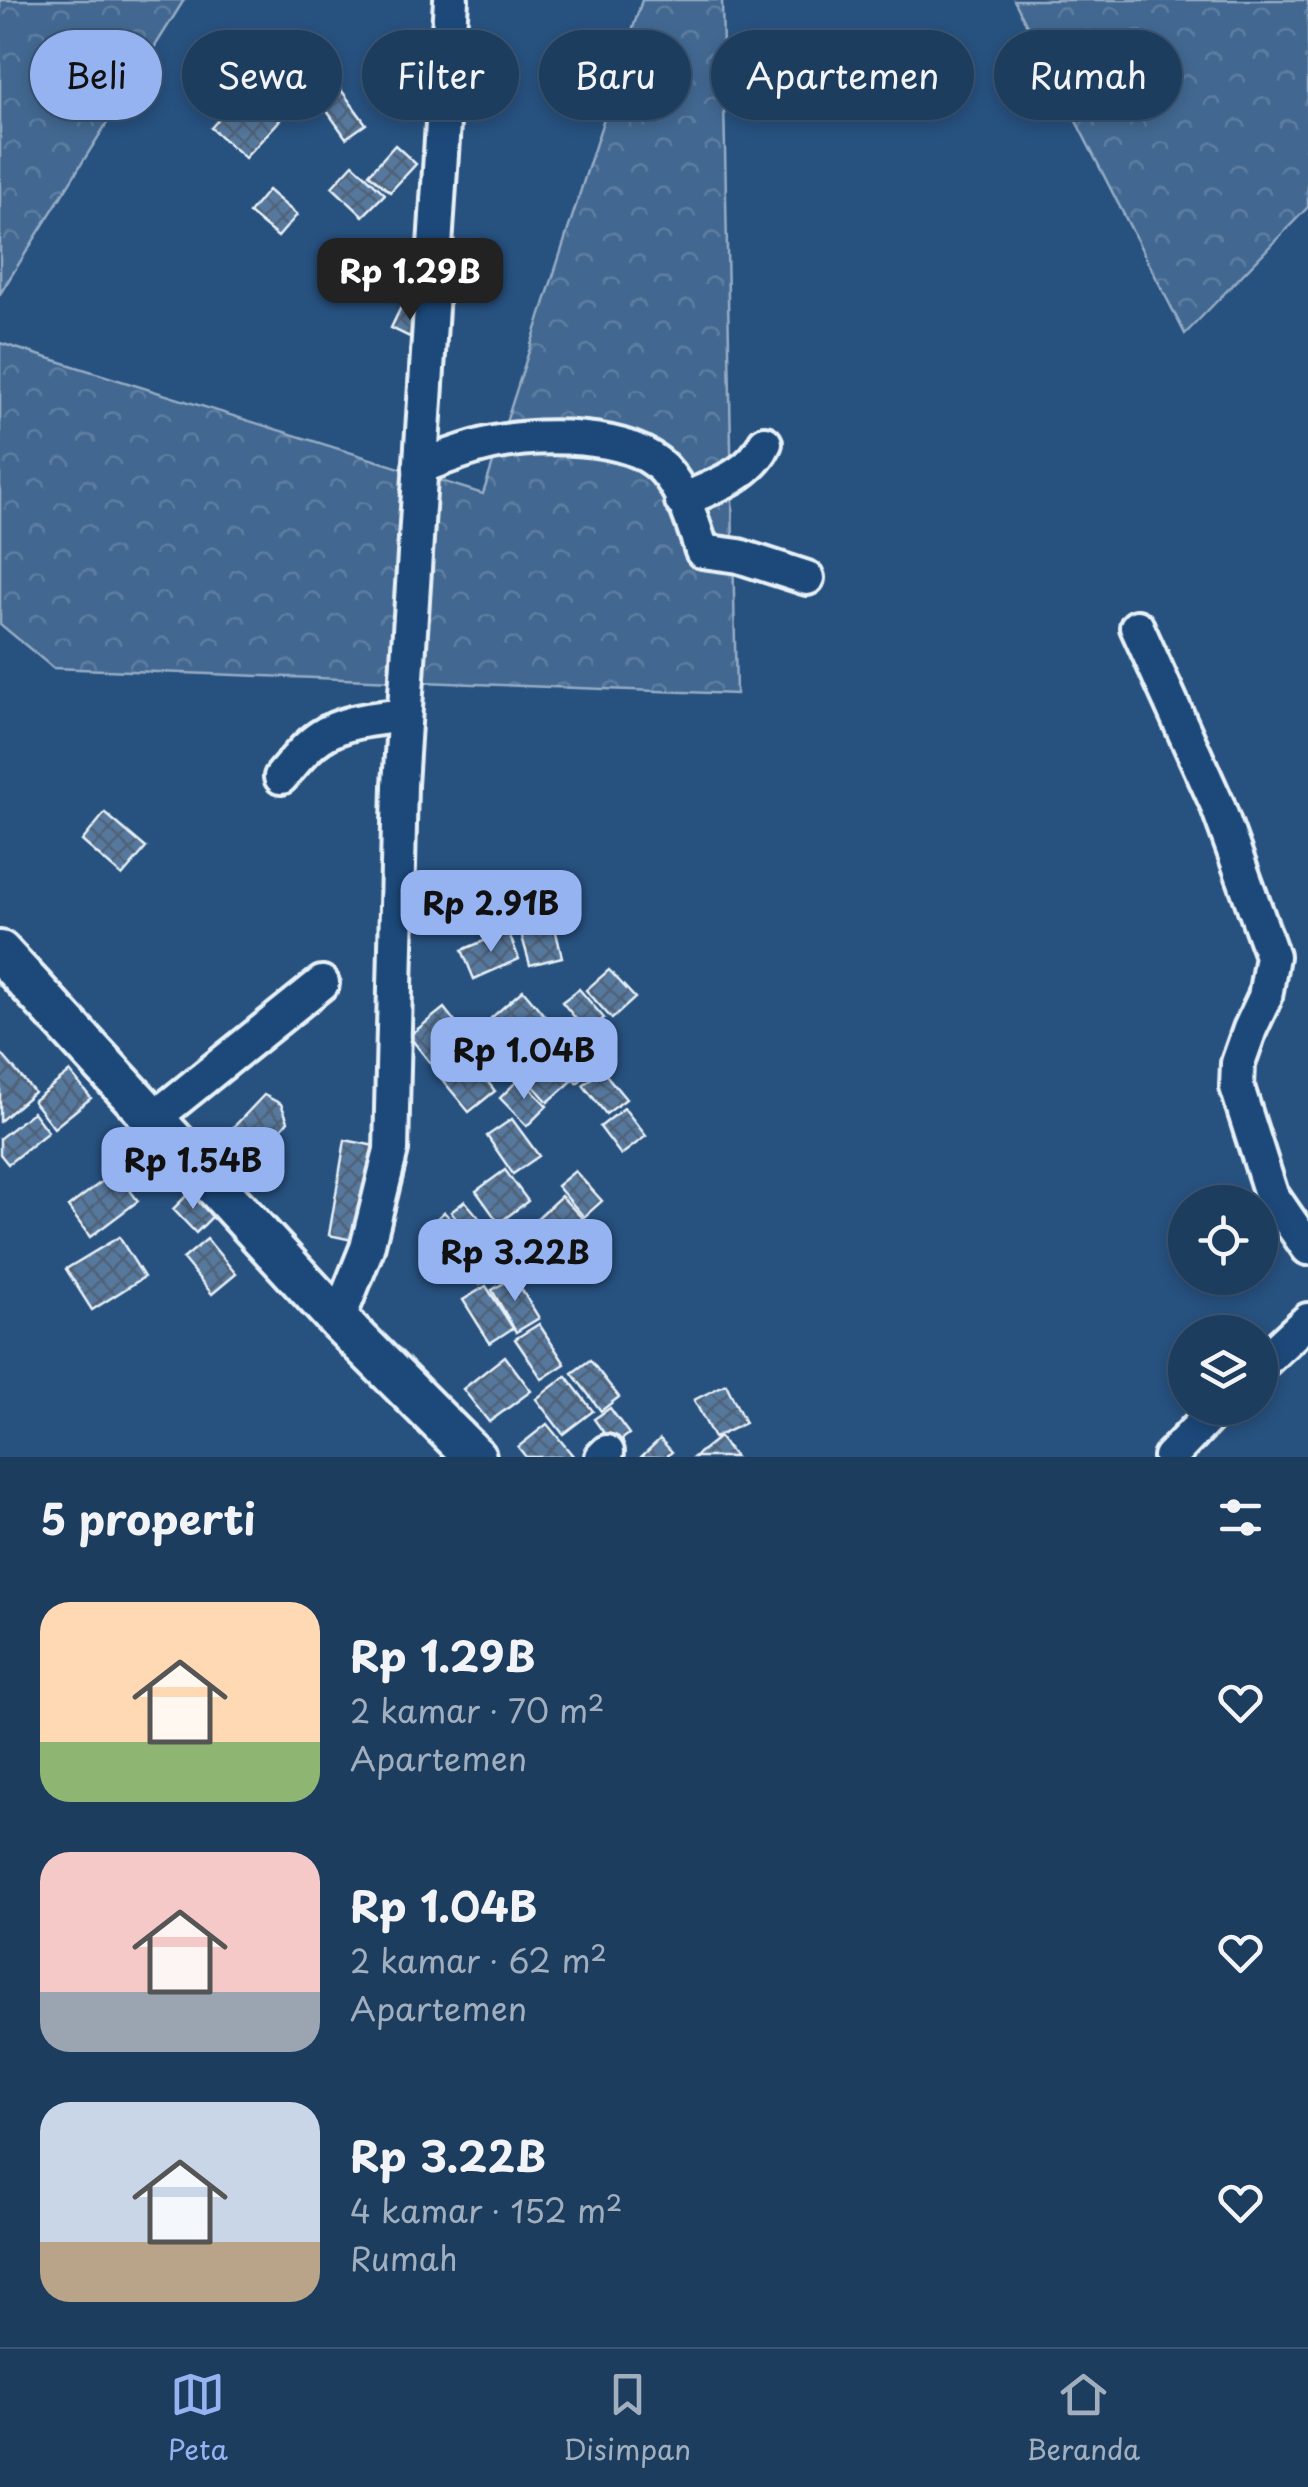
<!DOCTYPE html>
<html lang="id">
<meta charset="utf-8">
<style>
:root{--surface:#1d3d5f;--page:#2a4868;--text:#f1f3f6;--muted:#a0aebd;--line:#3b5674;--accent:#95b2f1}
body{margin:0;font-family:"Playpen Sans",sans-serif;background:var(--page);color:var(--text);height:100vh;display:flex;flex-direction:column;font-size:38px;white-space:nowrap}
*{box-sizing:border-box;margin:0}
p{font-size:32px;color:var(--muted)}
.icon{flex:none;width:55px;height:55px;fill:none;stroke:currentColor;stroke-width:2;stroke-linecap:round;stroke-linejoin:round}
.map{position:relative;height:1457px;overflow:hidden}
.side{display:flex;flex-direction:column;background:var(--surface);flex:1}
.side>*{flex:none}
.top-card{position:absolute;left:30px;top:30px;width:1250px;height:90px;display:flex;gap:20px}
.controls{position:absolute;left:1168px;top:1185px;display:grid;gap:20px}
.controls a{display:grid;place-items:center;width:110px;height:110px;border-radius:50%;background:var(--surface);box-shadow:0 5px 15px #0003,0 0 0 2px var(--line);font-size:50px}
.price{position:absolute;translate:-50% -85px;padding:0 22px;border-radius:20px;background:var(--accent);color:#111;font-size:32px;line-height:65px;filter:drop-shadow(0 2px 5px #0008)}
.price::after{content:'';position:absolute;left:50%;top:60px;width:30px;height:22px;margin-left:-15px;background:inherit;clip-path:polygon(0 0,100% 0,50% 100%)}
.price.current{background:#222;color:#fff}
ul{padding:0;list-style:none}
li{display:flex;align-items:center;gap:30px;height:250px;padding:0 40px}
li span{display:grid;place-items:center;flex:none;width:280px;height:200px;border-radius:30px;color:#555}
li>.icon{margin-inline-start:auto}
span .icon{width:120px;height:120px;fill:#fffc;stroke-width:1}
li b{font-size:42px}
h2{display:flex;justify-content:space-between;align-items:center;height:120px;padding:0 40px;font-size:42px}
.tag{padding:0 35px;border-radius:45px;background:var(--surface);box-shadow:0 5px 15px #0003,0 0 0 2px var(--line);font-size:35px;line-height:90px}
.tag.current{background:var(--accent);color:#111}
.tab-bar{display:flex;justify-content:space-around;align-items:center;height:140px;border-top:2px solid var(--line);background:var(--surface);font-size:28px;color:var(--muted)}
.tab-bar a{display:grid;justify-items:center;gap:5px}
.tab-bar .current{color:var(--accent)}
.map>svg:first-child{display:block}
</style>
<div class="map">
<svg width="1308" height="1457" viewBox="0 0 1308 1457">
<defs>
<pattern id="forest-crowns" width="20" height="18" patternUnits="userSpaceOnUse" patternTransform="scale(2.5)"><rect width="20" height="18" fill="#436891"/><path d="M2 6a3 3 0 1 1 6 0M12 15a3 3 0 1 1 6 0" fill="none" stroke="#5e7ea1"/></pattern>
<pattern id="building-cross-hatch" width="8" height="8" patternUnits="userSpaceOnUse" patternTransform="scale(2.5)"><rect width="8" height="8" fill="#57789d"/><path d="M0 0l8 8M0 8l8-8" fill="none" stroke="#4f6278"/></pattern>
</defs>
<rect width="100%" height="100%" fill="#27517f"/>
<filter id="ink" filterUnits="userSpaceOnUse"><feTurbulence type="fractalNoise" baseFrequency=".01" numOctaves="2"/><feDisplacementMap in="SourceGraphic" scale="20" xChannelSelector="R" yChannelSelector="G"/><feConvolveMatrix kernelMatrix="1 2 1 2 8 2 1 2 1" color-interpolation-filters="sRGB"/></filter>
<g filter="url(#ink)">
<!-- forest -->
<g fill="url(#forest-crowns)" stroke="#96acc4" stroke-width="2.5">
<path d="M0,0h184l-184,294z"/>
<path d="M642,0h80l14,694 -683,-26 -53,-44v-281l483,151z"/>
<path d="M1014,0h294v207l-123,127z"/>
</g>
<!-- building -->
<g fill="url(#building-cross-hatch)" stroke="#e8f1f8" stroke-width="2.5">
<path d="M339,87l27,37 -20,14 -26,-37z"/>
<path d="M246,89l34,31 -35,38 -34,-30z"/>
<path d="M395,145l21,19 -26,28 -21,-18z"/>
<path d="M353,164l32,30 -22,22 -31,-29z"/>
<path d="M268,190l29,25 -19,22 -29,-24z"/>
<path d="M402,305l27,13 -11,23 -27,-13z"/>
<path d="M105,813l41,35 -24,28 -40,-35z"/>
<path d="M554,924l8,33 -32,8 -9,-32z"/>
<path d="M508,931l11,28 -45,20 -12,-29z"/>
<path d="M609,970l26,28 -23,21 -26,-29z"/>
<path d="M579,989l25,29 -17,14 -25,-30z"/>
<path d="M523,990l32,38 -32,27 -32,-37z"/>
<path d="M444,1008l22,28 -35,28 -22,-28z"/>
<path d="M487,1021l24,26 -16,15 -25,-26z"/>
<path d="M575,1039l22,27 -20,17 -23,-26z"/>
<path d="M462,1049l33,42 -26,21 -34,-41z"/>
<path d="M0,1052l34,40 -34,29z"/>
<path d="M555,1061l17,20 -24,21 -18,-20z"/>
<path d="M602,1070l24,29 -20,15 -23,-29z"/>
<path d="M70,1072l21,26 -37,30 -21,-27z"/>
<path d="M520,1078l27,28 -20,20 -27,-28z"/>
<path d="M264,1095l17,9 7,17 -47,58 -31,-27z"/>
<path d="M624,1108l22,28 -25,19 -21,-28z"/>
<path d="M33,1112l15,20 -40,32 -8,-10v-16z"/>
<path d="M512,1119l27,37 -26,18 -26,-38z"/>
<path d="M345,1140l30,6 -18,95 -28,-6z"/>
<path d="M505,1170l23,31 -29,22 -23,-32z"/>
<path d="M116,1171l22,30 -48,36 -22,-30z"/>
<path d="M575,1171l27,30 -18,16 -27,-31z"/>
<path d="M191,1191l23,24 -18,18 -23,-24z"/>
<path d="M561,1196l21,22 -29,27 -21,-22z"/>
<path d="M465,1201l21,25 -14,12 -21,-26z"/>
<path d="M444,1212l19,20 -23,21 -18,-21z"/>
<path d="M119,1237l25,40 -52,33 -26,-41z"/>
<path d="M207,1239l29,35 -24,20 -29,-35z"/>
<path d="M503,1246l11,17 -34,21 -11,-18z"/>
<path d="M514,1277l25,41 -23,14 -24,-42z"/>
<path d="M486,1286l27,42 -23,15 -27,-43z"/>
<path d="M539,1324l26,40 -23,15 -27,-40z"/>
<path d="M505,1356l26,35 -42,31 -26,-33z"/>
<path d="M590,1360l29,37 -18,14 -29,-38z"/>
<path d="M566,1376l27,35 -30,23 -27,-35z"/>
<path d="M726,1384l19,39 -31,15 -20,-38z"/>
<path d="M610,1408l19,26 -16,12 -19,-27z"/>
<path d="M547,1424l27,33h-48l-8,-10z"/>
<path d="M719,1437l16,20h-41z"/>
<path d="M660,1439l12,13 -6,5h-25z"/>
</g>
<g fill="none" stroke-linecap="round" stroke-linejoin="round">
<defs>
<g id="minor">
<path d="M420,467c24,-9 48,-19 73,-24 46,-9 135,-11 170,25 20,21 30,55 39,83l37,5 68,22"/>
<path d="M682,501c30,-15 69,-25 83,-58"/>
<path d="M1137,627l80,177 55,152 -7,41 -15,32 -12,34 -1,24 34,107 37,54"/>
<path d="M281,777c12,-14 24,-30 39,-40 25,-17 56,-18 84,-22"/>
<path d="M153,1119l169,-136"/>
<path d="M338,1320l29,-72 24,-98 9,-365 51,-785"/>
<path d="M1260,1365l48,-45"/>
<path d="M602,1457l5,-5"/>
<path d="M1170,1457l47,-49"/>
</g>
<path id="major" d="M0,952l338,368 137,137"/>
</defs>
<!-- minor casing -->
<use href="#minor" stroke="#e8f1f8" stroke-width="40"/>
<!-- major casing -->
<use href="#major" stroke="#e8f1f8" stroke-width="48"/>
<!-- minor -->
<use href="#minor" stroke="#1f4a7a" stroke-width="32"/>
<!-- major -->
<use href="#major" stroke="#1f4a7a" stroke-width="40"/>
</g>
</g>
</svg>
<div class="controls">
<a><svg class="icon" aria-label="locate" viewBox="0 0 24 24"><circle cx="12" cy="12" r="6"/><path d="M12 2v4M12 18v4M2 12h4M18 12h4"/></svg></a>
<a><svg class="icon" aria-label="layers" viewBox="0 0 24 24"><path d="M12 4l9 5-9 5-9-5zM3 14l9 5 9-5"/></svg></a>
</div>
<b class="price current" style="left:410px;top:323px">Rp 1.29B</b>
<b class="price" style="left:491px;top:955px">Rp 2.91B</b>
<b class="price" style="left:524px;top:1102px">Rp 1.04B</b>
<b class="price" style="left:193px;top:1212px">Rp 1.54B</b>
<b class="price" style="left:515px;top:1304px">Rp 3.22B</b>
<div class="top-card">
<a class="tag current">Beli</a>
<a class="tag">Sewa</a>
<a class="tag">Filter</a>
<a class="tag">Baru</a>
<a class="tag">Apartemen</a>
<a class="tag">Rumah</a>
</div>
</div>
<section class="side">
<h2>5 properti<svg class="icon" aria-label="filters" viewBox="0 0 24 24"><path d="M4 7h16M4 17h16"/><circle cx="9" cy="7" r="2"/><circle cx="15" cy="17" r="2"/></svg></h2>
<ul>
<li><span style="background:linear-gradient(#ffd9b3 70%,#8fb573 0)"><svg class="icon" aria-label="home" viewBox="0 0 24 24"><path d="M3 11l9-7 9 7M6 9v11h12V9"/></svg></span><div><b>Rp 1.29B</b><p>2 kamar · 70 m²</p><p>Apartemen</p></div><svg class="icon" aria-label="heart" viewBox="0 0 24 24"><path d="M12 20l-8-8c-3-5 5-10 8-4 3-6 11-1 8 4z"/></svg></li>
<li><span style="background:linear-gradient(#f6c9c9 70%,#9aa5b1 0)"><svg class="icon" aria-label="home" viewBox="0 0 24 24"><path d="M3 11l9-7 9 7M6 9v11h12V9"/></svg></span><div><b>Rp 1.04B</b><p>2 kamar · 62 m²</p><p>Apartemen</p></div><svg class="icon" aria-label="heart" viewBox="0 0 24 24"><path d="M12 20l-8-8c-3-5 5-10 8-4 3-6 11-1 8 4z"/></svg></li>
<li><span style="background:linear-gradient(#c9d6e8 70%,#b9a48a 0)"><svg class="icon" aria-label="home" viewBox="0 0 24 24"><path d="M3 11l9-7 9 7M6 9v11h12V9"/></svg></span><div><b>Rp 3.22B</b><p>4 kamar · 152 m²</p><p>Rumah</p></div><svg class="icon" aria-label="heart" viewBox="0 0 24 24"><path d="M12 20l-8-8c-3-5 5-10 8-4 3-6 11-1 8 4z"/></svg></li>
</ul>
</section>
<nav class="tab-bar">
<a class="current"><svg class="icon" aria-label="map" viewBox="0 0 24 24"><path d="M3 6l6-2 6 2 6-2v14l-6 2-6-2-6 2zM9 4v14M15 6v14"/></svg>Peta</a>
<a><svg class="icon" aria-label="saved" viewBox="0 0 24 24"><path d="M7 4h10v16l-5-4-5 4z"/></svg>Disimpan</a>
<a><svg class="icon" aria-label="home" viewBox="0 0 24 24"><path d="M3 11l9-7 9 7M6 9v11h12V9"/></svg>Beranda</a>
</nav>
